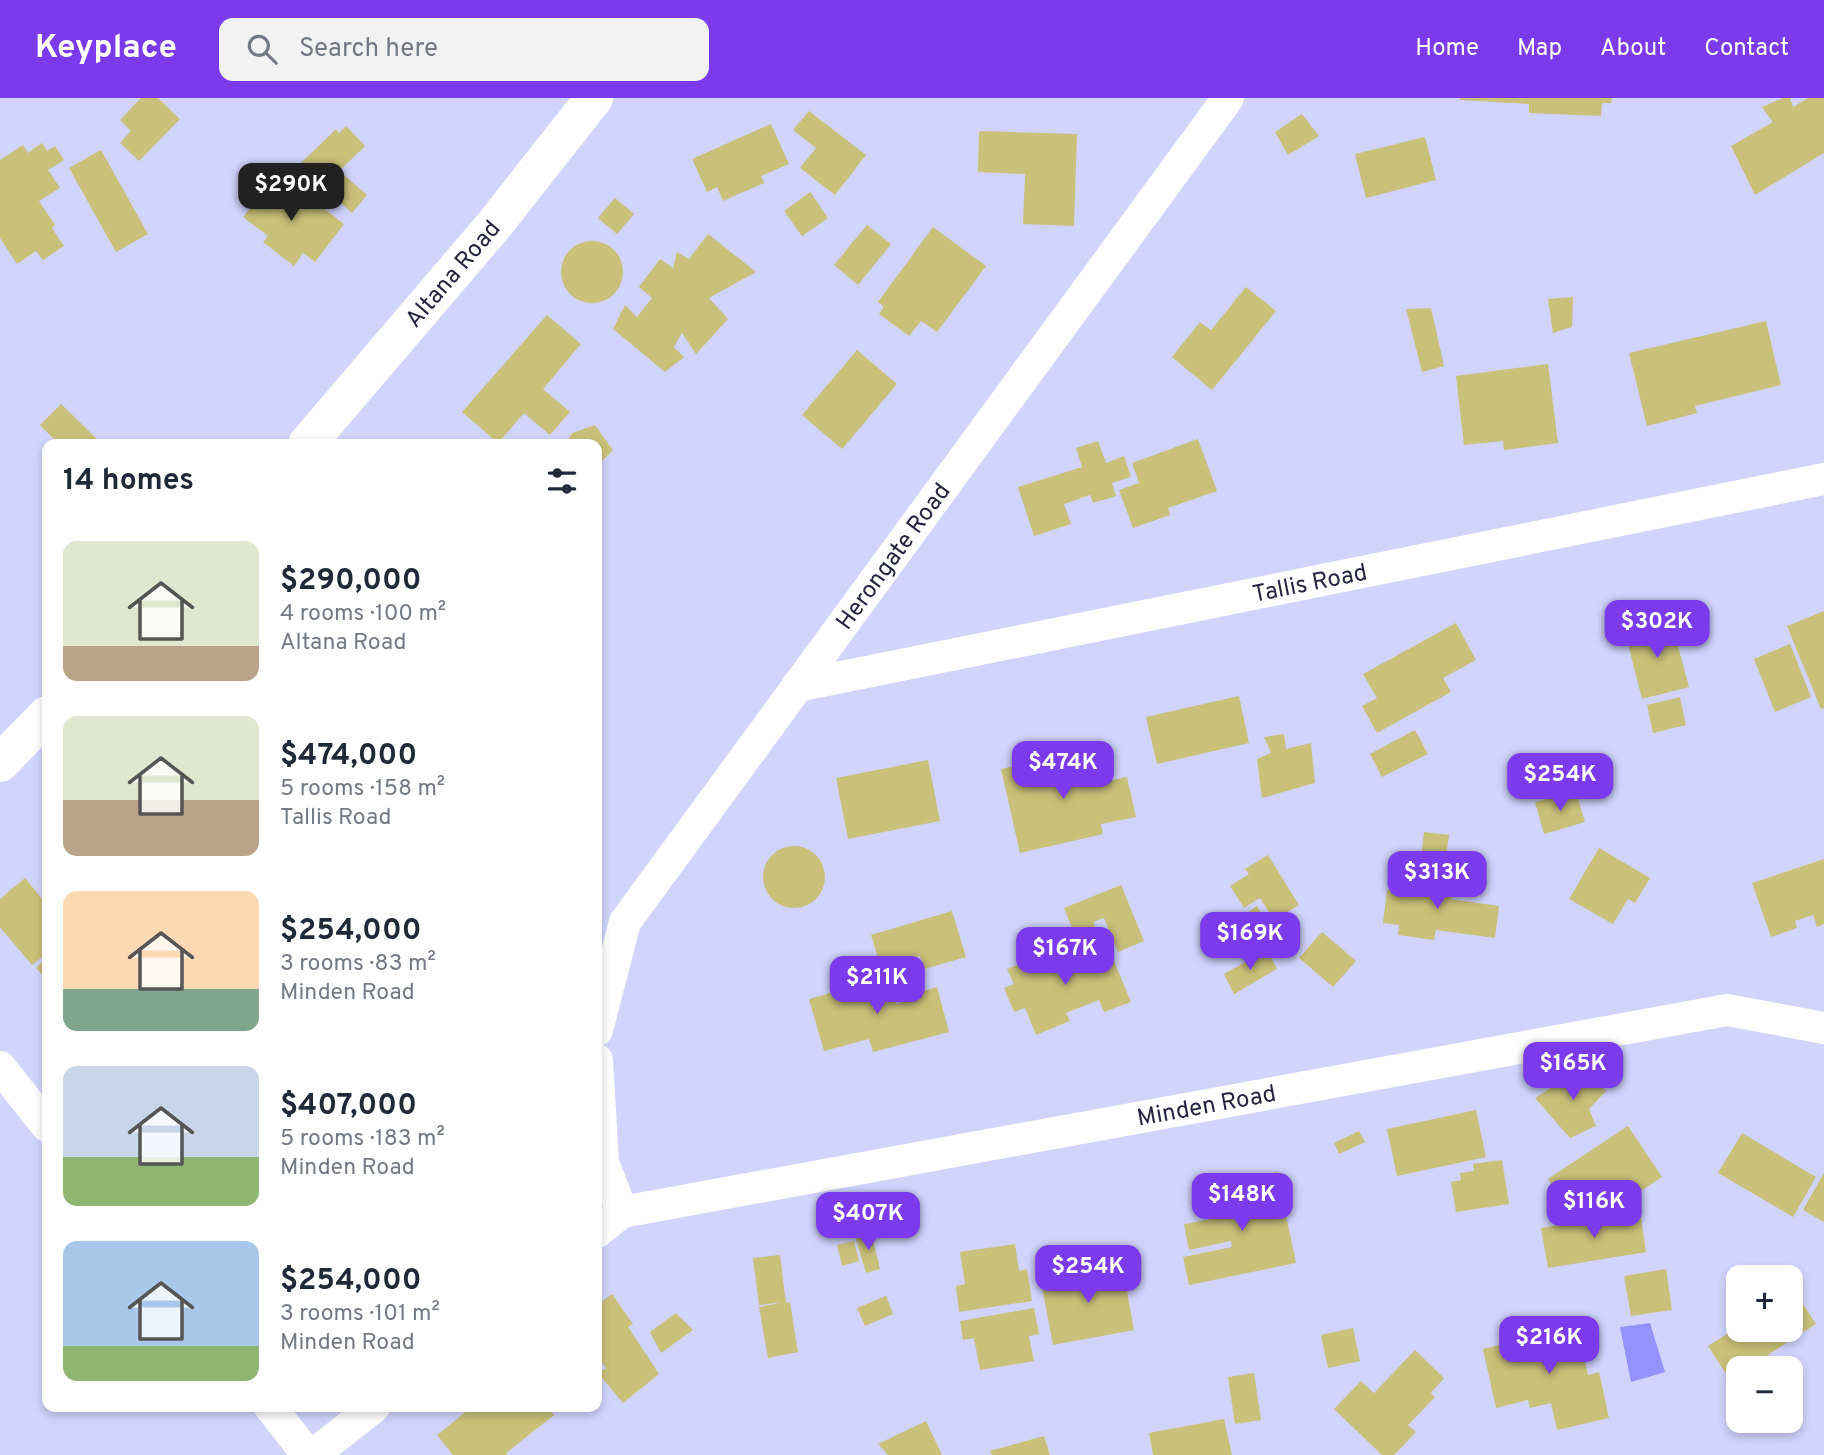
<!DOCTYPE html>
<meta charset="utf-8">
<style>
:root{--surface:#fff;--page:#f2f2f3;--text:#1f2937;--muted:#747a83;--accent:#7c3aed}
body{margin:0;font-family:Overpass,sans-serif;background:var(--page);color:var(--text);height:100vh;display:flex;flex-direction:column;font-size:26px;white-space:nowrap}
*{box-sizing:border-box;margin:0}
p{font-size:23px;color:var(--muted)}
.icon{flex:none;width:38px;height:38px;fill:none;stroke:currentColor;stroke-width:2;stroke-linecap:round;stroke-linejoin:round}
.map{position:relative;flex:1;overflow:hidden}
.drawer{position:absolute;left:42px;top:341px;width:560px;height:973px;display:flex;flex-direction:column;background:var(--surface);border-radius:14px;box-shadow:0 4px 10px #0003}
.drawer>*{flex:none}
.buttons{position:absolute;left:1726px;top:1167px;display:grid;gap:14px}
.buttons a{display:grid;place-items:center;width:77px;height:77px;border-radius:14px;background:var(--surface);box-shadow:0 4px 10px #0003;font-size:35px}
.price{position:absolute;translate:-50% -60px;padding:0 16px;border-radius:14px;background:var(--accent);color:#fff;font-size:23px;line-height:46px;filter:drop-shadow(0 2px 4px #0008)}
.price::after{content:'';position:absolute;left:50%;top:42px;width:21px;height:16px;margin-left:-10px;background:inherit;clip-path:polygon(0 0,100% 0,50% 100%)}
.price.active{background:#222;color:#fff}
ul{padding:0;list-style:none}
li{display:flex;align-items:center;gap:21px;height:175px;padding:0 21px}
li span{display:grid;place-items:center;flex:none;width:196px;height:140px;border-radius:14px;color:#555}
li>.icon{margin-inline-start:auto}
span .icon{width:84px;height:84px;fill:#fffc;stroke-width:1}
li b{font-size:30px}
h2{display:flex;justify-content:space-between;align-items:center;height:84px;padding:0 21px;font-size:30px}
header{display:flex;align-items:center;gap:42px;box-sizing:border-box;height:98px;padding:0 35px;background:var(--accent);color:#fff}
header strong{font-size:33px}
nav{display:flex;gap:38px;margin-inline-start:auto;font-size:24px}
.search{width:490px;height:63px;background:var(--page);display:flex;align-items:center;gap:18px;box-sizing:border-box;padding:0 24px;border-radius:14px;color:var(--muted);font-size:26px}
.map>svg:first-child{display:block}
</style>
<header>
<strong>Keyplace</strong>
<div class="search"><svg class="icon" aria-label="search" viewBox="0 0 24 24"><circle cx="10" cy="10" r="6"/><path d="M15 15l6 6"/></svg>Search here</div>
<nav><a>Home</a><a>Map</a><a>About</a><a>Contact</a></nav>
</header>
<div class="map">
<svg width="1824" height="1357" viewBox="0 0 1824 1357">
<rect width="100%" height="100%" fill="#d1d4fc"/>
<!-- water -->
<path fill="#9392fe" d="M1650,1225l15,49 -34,10 -11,-55z"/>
<!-- building -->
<g fill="#c9c079">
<path d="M141,0h17l22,21 -41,42 -19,-18 11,-12 -11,-11z"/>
<path d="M1460,0h152l-1,5h-9l-1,13 -72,-3v-9l-69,-4z"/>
<path d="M1783,0h7l3,9 15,-9h16v55l-69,42 -24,-49 42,-24 -11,-15z"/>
<path d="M809,13l57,44 -31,40 -35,-27 16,-20 -23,-18z"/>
<path d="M1302,16l17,22 -31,19 -13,-23z"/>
<path d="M771,26l18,40 -28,12 3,7 -41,18 -6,-14 -10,5 -15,-33z"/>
<path d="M346,28l19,20 -43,42 -23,-23 37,-36 3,4z"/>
<path d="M979,33l98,3 -3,92 -51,-2 2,-50 -47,-2z"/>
<path d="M1425,39l11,43 -70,18 -11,-44z"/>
<path d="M42,45l5,8 8,-5 9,14 -16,10 12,18 -21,13 16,24 -3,3 12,18 -21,14 -7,-9 -19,13 -17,-26v-78l23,-15 5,8z"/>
<path d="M101,52l47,84 -32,18 -47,-84z"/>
<path d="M344,77l23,20 -15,18 -23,-21z"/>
<path d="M261,80l14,11 4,-5 29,23 5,-7 31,24 -29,38 -12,-9 -9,13 -31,-24 5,-6 -25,-19 13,-16 -9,-6z"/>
<path d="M810,94l18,26 -26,18 -18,-25z"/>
<path d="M615,100l19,16 -17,20 -19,-16z"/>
<path d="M867,127l24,19 -33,41 -24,-20z"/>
<path d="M933,129l53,39 -49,66 -16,-11 -12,15 -30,-22 5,-7 -6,-5z"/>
<path d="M708,136l48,38 -47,26 19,21 -32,35 -14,-21 -8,14 10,10 -19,15 -52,-43 12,-24 12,12 15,-19 -13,-11 21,-28 13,9 4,-16 12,7z"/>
<circle cx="592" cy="174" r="31"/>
<path d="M1246,189l30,24 -64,79 -40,-33 28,-35 11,8z"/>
<path d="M1573,199l-1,30 -19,6 -5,-34z"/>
<path d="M1431,210l13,58 -22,6 -16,-63z"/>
<path d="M547,217l34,29 -38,45 27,23 -20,23 -26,-22 -26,30 -36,-31z"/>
<path d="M1766,223l15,64 -86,21 2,7 -50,13 -18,-73z"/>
<path d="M857,252l40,34 -55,65 -40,-34z"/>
<path d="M1548,266l10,79 -54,7 -1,-9 -39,4 -8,-69z"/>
<path d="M61,306l36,35 -6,5h-32l-19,-19z"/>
<path d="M595,327l18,25 -16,16v-22h-31l6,-11z"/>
<path d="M1198,341l19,52 -49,17 2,7 -37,13 -14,-38 20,-7 -7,-20z"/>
<path d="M1098,343l8,22 18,-7 7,21 -19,6 4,13 -23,7 -3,-8 -26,9 7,20 -37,12 -16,-49 64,-20 -6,-19z"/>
<path d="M1824,513v97l-3,1 -34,-83z"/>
<path d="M1671,522l18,67 -47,12 -17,-67z"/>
<path d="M1456,525l20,37 -33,18 8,14 -74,41 -15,-27 15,-8 -14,-24z"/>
<path d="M1790,546l21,53 -36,15 -21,-53z"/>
<path d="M1239,598l10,47 -92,21 -11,-47z"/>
<path d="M1680,599l6,28 -33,8 -6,-28z"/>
<path d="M1415,632l13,24 -46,23 -12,-23z"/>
<path d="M1284,636l2,15 25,-6 4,40 -53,15 -5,-39 14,-6 -7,-16z"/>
<path d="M1086,652l8,34 33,-7 9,40 -35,7 2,10 -83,19 -19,-84z"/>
<path d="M928,662l12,61 -92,18 -12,-61z"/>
<path d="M1576,694l9,30 -41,12 -9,-32z"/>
<path d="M1424,734l25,3 -5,36 -24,-3z"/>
<circle cx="794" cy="779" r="31"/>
<path d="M1599,750l51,30 -15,25 -7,-4 -15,25 -44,-25z"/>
<path d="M1268,757l31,50 -25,15 -14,-22 -16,10 -14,-22 19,-12 -4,-5z"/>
<path d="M1824,761v65l-7,3 -4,-12 -18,6 2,7 -26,9 -19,-54z"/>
<path d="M1416,774l28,4 -2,14 10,1 -1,8 48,7 -4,32 -59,-8 -2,10 -36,-5 1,-10 -16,-2 4,-33 16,2 1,-7 10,1z"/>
<path d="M25,780l22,27v48l-15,12 -32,-38v-28z"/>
<path d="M1121,787l23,56 -26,11 -14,-34 -11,4 6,15 -20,8 -15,-37z"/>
<path d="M1257,808l9,15 -35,23 -9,-14z"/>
<path d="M952,813l14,46 -42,12 -4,-13 -39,12 -10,-33z"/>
<path d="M1322,834l34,29 -23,26 -34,-29z"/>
<path d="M1107,846l24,58 -27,10 -5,-12 -33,13 4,8 -34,14 -11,-27 -11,4 -10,-24 10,-4 -7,-15 43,-17 5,13z"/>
<path d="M1267,852l10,19 -43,25 -10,-20z"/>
<path d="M47,859v23l-11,-12z"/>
<path d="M888,879l8,27 11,-3 -1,-5 31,-9 12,45 -76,20 -4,-13 -45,12 -15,-52z"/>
<path d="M1583,970l23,23 -17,18 7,17 -26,12 -35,-40z"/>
<path d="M1476,1012l10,47 -89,19 -10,-47z"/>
<path d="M1628,1028l34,51 -38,25 -13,-19 -42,28 -21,-32z"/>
<path d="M1359,1033l6,11 -26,12 -5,-11z"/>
<path d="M1742,1035l74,44 -23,40 -75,-44z"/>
<path d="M1502,1062l7,44 -53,8 -5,-30 10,-2 -1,-7 14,-2 -1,-7z"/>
<path d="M1277,1074l19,91 -107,22 -6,-28 49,-10 -1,-6 -42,9 -5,-26 28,-5 -1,-8 20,-4 -6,-25z"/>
<path d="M1824,1075v49l-21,-12z"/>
<path d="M1615,1097l4,12 -27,9 -4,-12z"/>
<path d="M1640,1113l6,41 -98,16 -7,-40z"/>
<path d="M871,1134l9,37 -14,4 -11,-37z"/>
<path d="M854,1143l5,20 -17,5 -5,-21z"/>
<path d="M1015,1146l4,27 8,-2 5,32 -73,11 -3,-26 9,-2 -5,-32z"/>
<path d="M780,1157l6,48 4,-1 8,50 -30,6 -9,-51 24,-5 -24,3 -6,-47z"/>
<path d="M1103,1163l3,16 18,-3 10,56 -81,15 -11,-58 26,-4 -3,-15z"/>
<path d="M1666,1171l6,41 -41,6 -7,-40z"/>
<path d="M1790,1186l26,40 -68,44h-10v7l-8,5 -22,-34 30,-19v3h52z"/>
<path d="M612,1196l21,30 -5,3 31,47 -36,29 -25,-30 8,-5 -9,-13v-50z"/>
<path d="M886,1198l7,18 -28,12 -8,-18z"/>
<path d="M1034,1210l5,26 -10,2 5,25 -54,9 -6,-32 -11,2 -3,-19z"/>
<path d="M676,1215l17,17 -32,23 -11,-21z"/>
<path d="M1575,1219l13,58 11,-3 10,46 -52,12 -6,-27 -21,5 -2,-8 -32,8 -13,-59 28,-7 2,10 24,-5 -4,-21z"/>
<path d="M1353,1230l7,33 -32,7 -7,-33z"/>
<path d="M1415,1252l29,28 -13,15 4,4 -27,28 8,7 -22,23h-12l-48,-46 27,-28 13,12z"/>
<path d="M1254,1275l7,47 -26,4 -7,-47z"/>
<path d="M472,1309h76l6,8 -48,38 2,2h-55l-16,-20z"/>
<path d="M1224,1321l8,36h-79l-4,-22z"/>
<path d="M926,1323l16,34h-54l-10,-11z"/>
<path d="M1044,1338l6,19h-58l-2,-4z"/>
</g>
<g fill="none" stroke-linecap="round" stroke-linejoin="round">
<!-- street -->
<g stroke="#fff" stroke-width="32">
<path id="s1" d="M797,588l1027,-207"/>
<path id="s2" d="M597,932l28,-108 603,-824"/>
<path d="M597,962l6,102 19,50"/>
<path d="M0,969l47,59"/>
<path id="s3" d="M597,1134l25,-20 1105,-202 97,18"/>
<path d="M270,1309l38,48"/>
<path d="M313,1357l61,-48"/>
</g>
<!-- secondary -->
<g stroke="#fff" stroke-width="38">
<path id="s4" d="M307,346l187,-219 100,-127"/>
<path d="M0,665l47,-48"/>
</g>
</g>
<g text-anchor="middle" stroke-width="5" stroke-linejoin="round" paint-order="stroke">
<!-- street labels -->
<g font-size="24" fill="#24253e" stroke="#f7f8ff">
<text dy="8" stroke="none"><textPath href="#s4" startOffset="224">Altana Road</textPath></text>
<text dy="8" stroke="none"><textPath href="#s2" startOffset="565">Herongate Road</textPath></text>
<text dy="8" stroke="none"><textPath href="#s1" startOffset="523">Tallis Road</textPath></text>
<text dy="8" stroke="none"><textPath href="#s3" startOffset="626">Minden Road</textPath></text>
</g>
</g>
</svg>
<div class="buttons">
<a>+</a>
<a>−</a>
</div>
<b class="price active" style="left:291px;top:125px">$290K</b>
<b class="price" style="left:1657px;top:562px">$302K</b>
<b class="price" style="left:1063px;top:703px">$474K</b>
<b class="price" style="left:1560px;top:715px">$254K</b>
<b class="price" style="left:1437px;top:813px">$313K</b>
<b class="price" style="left:1250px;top:874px">$169K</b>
<b class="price" style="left:1065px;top:889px">$167K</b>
<b class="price" style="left:877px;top:918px">$211K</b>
<b class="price" style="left:1573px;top:1004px">$165K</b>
<b class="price" style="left:1242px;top:1135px">$148K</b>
<b class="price" style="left:1594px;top:1142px">$116K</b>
<b class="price" style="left:868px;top:1154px">$407K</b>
<b class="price" style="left:1088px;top:1207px">$254K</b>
<b class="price" style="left:1549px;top:1278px">$216K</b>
<section class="drawer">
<h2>14 homes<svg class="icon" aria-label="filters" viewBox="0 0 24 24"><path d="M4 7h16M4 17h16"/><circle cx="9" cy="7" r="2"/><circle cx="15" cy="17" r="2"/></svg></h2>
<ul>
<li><span style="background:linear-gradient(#dfe7d0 75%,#b9a48a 0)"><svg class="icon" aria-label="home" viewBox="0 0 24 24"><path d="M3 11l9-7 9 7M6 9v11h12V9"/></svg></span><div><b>$290,000</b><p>4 rooms · 100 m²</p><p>Altana Road</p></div></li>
<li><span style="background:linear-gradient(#dfe7d0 60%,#b9a48a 0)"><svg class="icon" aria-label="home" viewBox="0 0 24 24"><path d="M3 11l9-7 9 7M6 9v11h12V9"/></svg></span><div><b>$474,000</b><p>5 rooms · 158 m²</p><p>Tallis Road</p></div></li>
<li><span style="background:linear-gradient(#ffd9b3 70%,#7fa58c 0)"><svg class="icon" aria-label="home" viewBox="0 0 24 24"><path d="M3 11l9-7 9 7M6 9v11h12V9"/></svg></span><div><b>$254,000</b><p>3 rooms · 83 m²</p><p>Minden Road</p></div></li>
<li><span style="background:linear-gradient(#c9d6e8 65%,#8fb573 0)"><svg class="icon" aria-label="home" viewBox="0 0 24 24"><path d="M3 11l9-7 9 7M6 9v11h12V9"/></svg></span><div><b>$407,000</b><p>5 rooms · 183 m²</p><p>Minden Road</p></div></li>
<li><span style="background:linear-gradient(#a9c7e8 75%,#8fb573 0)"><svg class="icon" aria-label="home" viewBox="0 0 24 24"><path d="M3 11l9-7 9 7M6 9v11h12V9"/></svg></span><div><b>$254,000</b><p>3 rooms · 101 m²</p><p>Minden Road</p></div></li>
</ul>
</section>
</div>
